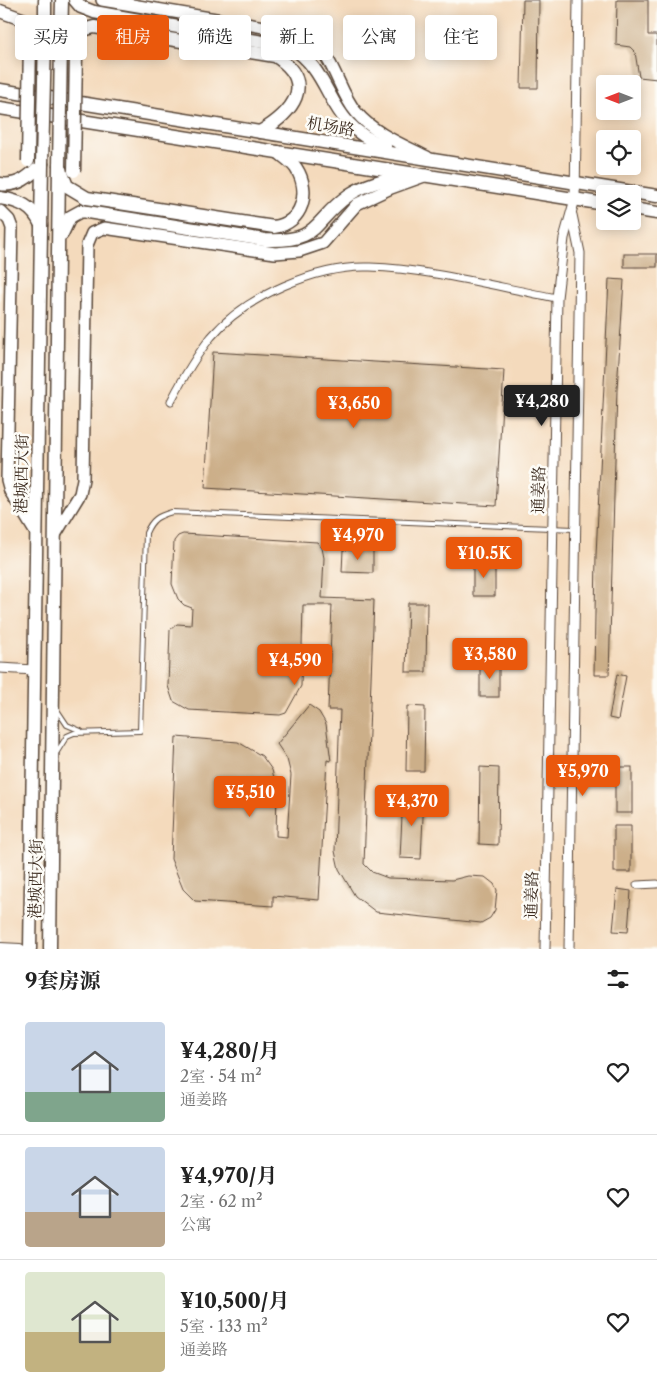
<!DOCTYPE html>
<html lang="zh">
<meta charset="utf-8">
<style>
:root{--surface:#fff;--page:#f6f6f6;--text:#222;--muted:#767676;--line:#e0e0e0;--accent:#ea580c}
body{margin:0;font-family:"Libre Caslon Text","Noto Serif SC",serif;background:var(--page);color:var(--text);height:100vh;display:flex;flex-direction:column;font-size:19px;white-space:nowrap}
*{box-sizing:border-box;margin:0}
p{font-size:16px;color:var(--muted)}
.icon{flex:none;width:28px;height:28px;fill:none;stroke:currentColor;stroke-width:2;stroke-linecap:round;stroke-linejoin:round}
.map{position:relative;height:949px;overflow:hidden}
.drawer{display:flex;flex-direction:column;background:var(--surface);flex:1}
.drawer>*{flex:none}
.hud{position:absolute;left:15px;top:15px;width:628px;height:45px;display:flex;gap:10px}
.needle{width:32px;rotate:270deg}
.buttons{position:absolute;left:596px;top:75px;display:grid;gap:10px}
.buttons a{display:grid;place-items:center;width:45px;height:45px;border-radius:5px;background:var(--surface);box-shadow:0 2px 12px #0003;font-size:25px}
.price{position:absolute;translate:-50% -42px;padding:0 11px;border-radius:5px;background:var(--accent);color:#fff;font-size:16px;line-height:32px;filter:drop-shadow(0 1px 2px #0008)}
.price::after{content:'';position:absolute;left:50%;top:30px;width:15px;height:11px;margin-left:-8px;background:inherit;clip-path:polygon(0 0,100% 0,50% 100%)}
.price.selected{background:#222;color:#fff}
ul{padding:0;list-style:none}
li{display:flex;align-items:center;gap:15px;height:125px;padding:0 25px}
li+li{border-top:1px solid var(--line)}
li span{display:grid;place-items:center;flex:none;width:140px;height:100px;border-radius:5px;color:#555}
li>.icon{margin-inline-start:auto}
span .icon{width:60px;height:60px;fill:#fffc;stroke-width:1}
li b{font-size:21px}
h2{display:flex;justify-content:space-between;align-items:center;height:60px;padding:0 25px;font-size:21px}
.tag{padding:0 18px;border-radius:5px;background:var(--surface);box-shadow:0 2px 12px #0003;font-size:18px;line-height:45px}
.tag.selected{background:var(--accent);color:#fff}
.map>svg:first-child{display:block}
</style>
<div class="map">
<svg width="657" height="949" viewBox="0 0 657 949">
<rect width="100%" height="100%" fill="#fdfcf7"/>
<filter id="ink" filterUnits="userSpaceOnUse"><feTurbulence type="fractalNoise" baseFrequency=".02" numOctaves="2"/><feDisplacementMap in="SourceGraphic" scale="10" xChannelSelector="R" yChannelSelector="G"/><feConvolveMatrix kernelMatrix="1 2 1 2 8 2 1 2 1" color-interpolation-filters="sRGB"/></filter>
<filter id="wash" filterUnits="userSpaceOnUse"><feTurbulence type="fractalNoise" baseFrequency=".0096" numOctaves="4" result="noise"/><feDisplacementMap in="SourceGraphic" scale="20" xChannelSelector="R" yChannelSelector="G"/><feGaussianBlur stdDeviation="1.12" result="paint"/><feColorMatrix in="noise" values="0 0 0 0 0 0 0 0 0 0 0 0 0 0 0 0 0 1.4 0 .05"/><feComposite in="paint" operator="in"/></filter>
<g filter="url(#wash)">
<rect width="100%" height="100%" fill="#f4dabc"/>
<g id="blocks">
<!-- building -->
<g fill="#ccaf89">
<path d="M523,0h16l-1,88h-17z"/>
<path d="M617,0h31v35h8l1,3v41l-18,-2 -4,-25 -5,-5 -14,-2z"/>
<rect x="624" y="254" width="33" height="13"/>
<path d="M609,279l15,1 -7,109 -8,286h-15l2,-120z"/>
<path d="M213,352l291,18 -8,136 -291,-18z"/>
<path d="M183,534l134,8 5,6 2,10 -2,40 52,2 -10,264 8,8 16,6 64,2 16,-4 17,1 9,7 3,6 -2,20 -5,8 -9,5 -105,-11 -21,-16 -16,-27 -4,-18 5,-141h-12l4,-105h-29l-2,81 -15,27 -6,2 -91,-5 -16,-9 -5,-15 2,-56 7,-6 14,1 1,-17 -8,-3 -6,-6 -6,-15 2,-43 4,-5z"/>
<path d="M343,550h30v23l-31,-1z"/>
<path d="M473,561l22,1v34h-22z"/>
<path d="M408,603h19l-1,69h-20z"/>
<rect x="480" y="662" width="19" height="35"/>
<path d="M617,674l9,2 -8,44 -9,-2z"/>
<path d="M309,705l10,7 7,12 5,37 -4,-1 -8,140 -46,-4v10l-78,-5 -12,-12 -12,-30 5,-122 62,5 24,14 10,14 5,19 -1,47 11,1 4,-62 -4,-16 -10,-15z"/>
<path d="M407,706l18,1 -1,64h-18z"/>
<path d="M480,767l19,1 -1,77 -19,-1z"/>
<rect x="615" y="767" width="17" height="46"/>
<path d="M403,795l21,1 -3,63 -21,-1z"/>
<rect x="614" y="826" width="17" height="46"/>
<path d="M617,889l14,2 -3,41 -15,-1z"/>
</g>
</g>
</g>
<g filter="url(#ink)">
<use href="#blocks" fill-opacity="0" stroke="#574436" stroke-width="1"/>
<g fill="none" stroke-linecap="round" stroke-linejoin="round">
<defs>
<g id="service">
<path d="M57,710l10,15 14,6"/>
<path d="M57,752l10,-16 7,-3 66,-2 6,-198c6,-14 12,-17 26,-21l402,17"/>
</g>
<g id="minor">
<path d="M171,401c12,-23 24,-44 40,-64 35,-41 106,-72 159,-70 60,2 127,20 187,31"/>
<path d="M637,885l20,-1"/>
</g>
<g id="tertiary">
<path d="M0,668l34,2"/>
<path d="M545,949l12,-651 7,-60 11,-39 3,-199"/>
<path d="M569,949l11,-696 -8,-38"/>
</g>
<path id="secondary" d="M0,948l20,1"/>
<g id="primary">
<path d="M102,0l192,32c7,4 15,7 20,11 21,17 25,49 42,69 17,21 47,33 71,45"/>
<path d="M0,211l9,9 3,8 -5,252 3,11 26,42"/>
<path d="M55,535l25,-41 3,-15 4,-234 5,-12 12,-5 171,25 24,-2 24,-8 34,-39 34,-16 36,-13"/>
</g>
<g id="trunk">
<path d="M45,0v39"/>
<path d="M75,0l6,7 13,5 197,35c45,28 33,78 94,99"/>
<path d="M0,11l30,11 15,17"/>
<path d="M61,43l22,-13 11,-3 181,29c43,27 17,57 -15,76"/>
<path d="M61,43l1,-43"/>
<path d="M0,90l657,106"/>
<path d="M0,108l605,96"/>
<path d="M61,171l6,15 20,12 187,29c29,-4 37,-36 22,-59 -4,-6 -12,-11 -18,-16"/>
<path d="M0,184c18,3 30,-8 42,-20"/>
<path d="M0,198c19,3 33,8 41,27"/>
<path d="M632,209l25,4"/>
<path d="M62,234l8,-17 11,-6 184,29c57,2 46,-18 84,-45 18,-12 39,-16 59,-21"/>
<path d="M30,949l12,-785"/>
<path d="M50,949l9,-783"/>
</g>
</defs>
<!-- service casing -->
<use href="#service" stroke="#574436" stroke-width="6"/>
<!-- minor casing -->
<use href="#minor" stroke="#574436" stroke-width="9"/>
<!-- tertiary casing -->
<use href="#tertiary" stroke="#574436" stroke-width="11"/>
<!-- secondary casing -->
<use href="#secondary" stroke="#574436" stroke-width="12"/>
<!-- primary casing -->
<use href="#primary" stroke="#574436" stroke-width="14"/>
<!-- trunk casing -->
<use href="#trunk" stroke="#574436" stroke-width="15"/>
<!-- service -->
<use href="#service" stroke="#fff" stroke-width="4"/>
<!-- minor -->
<use href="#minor" stroke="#fff" stroke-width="7"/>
<!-- tertiary -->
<use href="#tertiary" stroke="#fff" stroke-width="9"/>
<!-- secondary -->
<use href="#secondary" stroke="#fff" stroke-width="10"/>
<!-- primary -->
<use href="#primary" stroke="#fff" stroke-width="11"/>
<!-- trunk -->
<use href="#trunk" stroke="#fff" stroke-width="12"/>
<defs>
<g id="trunk-bridge">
<path d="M28,161l2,-121"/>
<path d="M42,164l3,-125"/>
<path d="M59,166l2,-123"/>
<path d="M74,171l2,-118"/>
</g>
</defs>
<!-- trunk-bridge casing -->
<use href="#trunk-bridge" stroke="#574436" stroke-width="15" stroke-linecap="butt"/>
<!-- trunk-bridge -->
<use href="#trunk-bridge" stroke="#fff" stroke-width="12"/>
</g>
</g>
<g text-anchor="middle" stroke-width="5" stroke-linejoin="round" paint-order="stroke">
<!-- street labels -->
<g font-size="16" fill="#3b2a1e" stroke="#fdfcf7">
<text transform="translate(331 126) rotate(9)" y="6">机场路</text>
<text transform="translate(21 474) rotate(-89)" y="6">港城西大街</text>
<text transform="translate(538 490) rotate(-89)" y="6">通姜路</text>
<text transform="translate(35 879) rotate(-89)" y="6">港城西大街</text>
<text transform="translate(531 895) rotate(-89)" y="6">通姜路</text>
</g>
</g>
</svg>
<div class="buttons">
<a><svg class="needle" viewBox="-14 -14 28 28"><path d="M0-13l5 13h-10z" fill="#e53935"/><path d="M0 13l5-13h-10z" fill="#767676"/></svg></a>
<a><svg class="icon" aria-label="locate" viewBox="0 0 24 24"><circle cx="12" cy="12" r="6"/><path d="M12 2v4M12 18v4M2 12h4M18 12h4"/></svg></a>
<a><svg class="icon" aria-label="layers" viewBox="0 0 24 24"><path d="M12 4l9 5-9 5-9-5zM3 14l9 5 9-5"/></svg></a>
</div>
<b class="price selected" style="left:542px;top:427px">¥4,280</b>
<b class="price" style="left:354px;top:429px">¥3,650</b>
<b class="price" style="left:358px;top:561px">¥4,970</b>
<b class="price" style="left:484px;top:579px">¥10.5K</b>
<b class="price" style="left:490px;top:680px">¥3,580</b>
<b class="price" style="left:295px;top:686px">¥4,590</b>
<b class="price" style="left:583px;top:797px">¥5,970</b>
<b class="price" style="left:250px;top:818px">¥5,510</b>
<b class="price" style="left:412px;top:827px">¥4,370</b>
<div class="hud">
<a class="tag">买房</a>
<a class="tag selected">租房</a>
<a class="tag">筛选</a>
<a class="tag">新上</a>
<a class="tag">公寓</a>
<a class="tag">住宅</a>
</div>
</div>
<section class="drawer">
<h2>9套房源<svg class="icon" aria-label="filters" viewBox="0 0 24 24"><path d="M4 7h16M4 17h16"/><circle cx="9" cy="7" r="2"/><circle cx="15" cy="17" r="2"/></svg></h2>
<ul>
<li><span style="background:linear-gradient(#c9d6e8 70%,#7fa58c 0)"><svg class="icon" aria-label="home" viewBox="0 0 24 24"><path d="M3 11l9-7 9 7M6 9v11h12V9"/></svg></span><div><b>¥4,280/月</b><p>2室 · 54 m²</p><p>通姜路</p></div><svg class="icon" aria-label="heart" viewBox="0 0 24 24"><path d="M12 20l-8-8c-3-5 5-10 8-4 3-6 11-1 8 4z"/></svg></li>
<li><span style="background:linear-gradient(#c9d6e8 65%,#b9a48a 0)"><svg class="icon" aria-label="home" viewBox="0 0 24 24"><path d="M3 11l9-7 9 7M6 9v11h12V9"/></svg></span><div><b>¥4,970/月</b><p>2室 · 62 m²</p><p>公寓</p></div><svg class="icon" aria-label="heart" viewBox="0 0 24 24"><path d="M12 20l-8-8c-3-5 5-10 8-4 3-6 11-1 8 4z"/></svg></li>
<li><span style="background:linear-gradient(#dfe7d0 60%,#c2b280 0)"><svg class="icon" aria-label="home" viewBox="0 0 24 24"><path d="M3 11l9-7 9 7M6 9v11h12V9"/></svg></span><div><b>¥10,500/月</b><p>5室 · 133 m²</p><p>通姜路</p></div><svg class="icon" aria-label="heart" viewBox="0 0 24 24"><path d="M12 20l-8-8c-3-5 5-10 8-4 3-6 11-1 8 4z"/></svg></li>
</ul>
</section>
